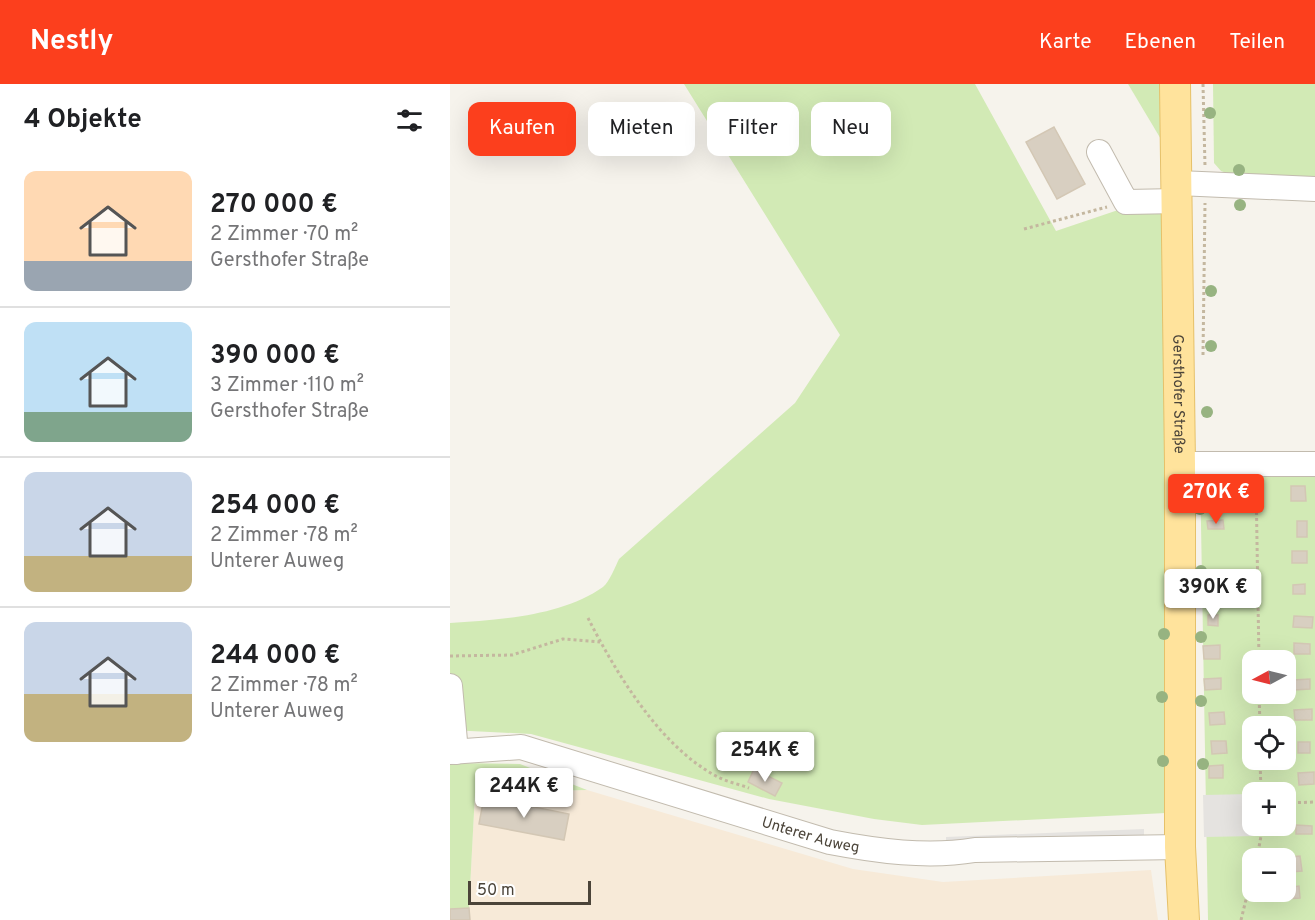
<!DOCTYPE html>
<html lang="de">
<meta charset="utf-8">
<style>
:root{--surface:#fff;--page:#f6f6f6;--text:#202124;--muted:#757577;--line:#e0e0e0;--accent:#fc3f1d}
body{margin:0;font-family:Overpass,sans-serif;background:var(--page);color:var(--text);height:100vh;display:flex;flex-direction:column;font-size:22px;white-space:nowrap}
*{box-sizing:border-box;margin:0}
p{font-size:20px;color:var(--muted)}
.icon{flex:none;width:33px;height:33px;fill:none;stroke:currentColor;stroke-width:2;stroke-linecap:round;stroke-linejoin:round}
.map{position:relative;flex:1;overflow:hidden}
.side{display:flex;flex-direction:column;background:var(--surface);width:450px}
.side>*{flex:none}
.top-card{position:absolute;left:18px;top:18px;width:570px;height:54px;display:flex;gap:12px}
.needle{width:39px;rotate:263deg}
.buttons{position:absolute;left:792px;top:566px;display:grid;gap:12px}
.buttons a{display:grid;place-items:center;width:54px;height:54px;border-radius:12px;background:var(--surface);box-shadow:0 6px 24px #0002;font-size:30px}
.scale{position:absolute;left:18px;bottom:15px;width:123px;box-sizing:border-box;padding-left:6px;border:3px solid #4b4439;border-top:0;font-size:16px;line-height:21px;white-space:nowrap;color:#4b4439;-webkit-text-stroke:4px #fff;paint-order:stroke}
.price{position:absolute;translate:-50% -51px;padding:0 14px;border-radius:6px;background:#fff;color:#222;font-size:20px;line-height:39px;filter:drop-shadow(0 2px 3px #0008)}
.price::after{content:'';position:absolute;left:50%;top:36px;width:18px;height:14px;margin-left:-9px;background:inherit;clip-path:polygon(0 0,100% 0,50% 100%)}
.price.selected{background:var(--accent);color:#fff}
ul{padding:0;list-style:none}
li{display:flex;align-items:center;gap:18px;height:150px;padding:0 24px}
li+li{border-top:2px solid var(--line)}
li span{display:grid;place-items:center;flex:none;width:168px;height:120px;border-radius:12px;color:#555}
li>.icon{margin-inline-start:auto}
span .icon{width:72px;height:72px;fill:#fffc;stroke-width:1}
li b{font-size:26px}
h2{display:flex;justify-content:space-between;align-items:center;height:72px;padding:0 24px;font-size:26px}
.chip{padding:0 21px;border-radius:12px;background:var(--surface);box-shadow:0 6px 24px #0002;font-size:21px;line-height:54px}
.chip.selected{background:var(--accent);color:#fff}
header{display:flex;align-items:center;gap:36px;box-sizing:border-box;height:84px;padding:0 30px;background:var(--accent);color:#fff}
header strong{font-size:28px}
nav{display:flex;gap:33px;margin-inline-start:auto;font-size:21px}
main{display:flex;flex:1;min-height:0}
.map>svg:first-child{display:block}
</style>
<header>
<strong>Nestly</strong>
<nav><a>Karte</a><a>Ebenen</a><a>Teilen</a></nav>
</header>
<main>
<section class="side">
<h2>4 Objekte<svg class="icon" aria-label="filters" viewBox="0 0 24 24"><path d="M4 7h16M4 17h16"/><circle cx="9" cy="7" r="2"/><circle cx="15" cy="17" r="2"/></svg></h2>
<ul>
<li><span style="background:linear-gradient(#ffd9b3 75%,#9aa5b1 0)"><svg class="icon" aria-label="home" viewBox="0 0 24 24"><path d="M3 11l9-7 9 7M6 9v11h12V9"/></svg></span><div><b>270 000 €</b><p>2 Zimmer · 70 m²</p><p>Gersthofer Straße</p></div></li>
<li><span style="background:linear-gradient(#bfe0f5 75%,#7fa58c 0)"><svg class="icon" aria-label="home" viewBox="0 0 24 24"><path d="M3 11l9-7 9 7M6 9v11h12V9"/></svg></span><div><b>390 000 €</b><p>3 Zimmer · 110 m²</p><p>Gersthofer Straße</p></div></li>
<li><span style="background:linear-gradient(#c9d6e8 70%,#c2b280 0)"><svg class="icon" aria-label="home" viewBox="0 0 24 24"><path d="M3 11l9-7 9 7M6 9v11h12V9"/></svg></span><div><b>254 000 €</b><p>2 Zimmer · 78 m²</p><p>Unterer Auweg</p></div></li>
<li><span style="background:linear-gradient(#c9d6e8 60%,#c2b280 0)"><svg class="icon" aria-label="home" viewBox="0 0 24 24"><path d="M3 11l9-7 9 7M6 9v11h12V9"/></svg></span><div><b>244 000 €</b><p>2 Zimmer · 78 m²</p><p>Unterer Auweg</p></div></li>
</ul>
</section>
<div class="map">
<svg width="865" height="836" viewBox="0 0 865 836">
<rect width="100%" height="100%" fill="#f6f3ec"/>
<!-- commercial -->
<path fill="#f7ead8" d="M137,706l266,79 90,13 208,-12 7,50h-708v-11l19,-1 6,-115z"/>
<!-- green -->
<g fill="#d2eab5" fill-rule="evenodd">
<path d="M234,0h291l81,147 71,-24 38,-1 1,607 -244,12 -48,-6 -105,-20 -238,-65 -81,-4v-107c49,-3 112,-7 153,-36 7,-6 12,-20 16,-28l176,-156 45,-68z"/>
<path d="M678,0h38l2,67z"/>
<path d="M763,0h102v93l-83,-2 -11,-4 -7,-8z"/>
<path d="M750,384h115v452h-107zM802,576h34v33h-34zM802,642h34v33h-34zM802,708h34v33h-34zM802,774h34v33h-34z"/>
<path d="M0,679l70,1 67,26 -112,3 -6,115 -19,1z"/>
</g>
<!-- parking -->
<g fill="#e5e3e0">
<path d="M802,710v31h5v11l-53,1 -1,-42z"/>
<path d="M694,745v16l-198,10v-18z"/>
</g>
<!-- building -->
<g fill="#d8cfc1" stroke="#d3c7b4" stroke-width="1.5">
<path d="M604,43l31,57 -28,15 -31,-57z"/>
<path d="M841,402h14l1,15h-15z"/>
<rect x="754" y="408" width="19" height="7"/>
<path d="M773,436l1,9h-16l-1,-8z"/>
<rect x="847" y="437" width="10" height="16"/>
<rect x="842" y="467" width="15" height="12"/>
<path d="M773,500v11h-16v-10z"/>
<path d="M855,500v10h-12v-9z"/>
<path d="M758,531h10v11l-10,-1z"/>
<path d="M844,532l19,1 -1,11 -19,-1z"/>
<path d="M844,559l16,1v10h-16z"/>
<path d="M770,561v14h-16l-1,-13z"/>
<path d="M771,594v11l-16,1 -1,-11z"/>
<path d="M860,595v10l-16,1 -1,-10z"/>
<path d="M862,625v11h-17l-1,-10z"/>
<path d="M774,628l1,12 -15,1 -1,-12z"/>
<path d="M761,657h15l1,12 -15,1z"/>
<rect x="848" y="658" width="12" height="11"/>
<path d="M773,681v13h-14v-12z"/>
<path d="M304,685l28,14 -7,13 -27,-14z"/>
<path d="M864,688v12l-15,1 -1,-12z"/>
<path d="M34,713l85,17 -5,26 -85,-16z"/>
<path d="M846,741l16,1v8h-16z"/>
<path d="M850,772l2,15 -12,1 -1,-15z"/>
<path d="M849,802l1,12 -15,1 1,-11z"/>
<path d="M19,824l1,12h-20v-11z"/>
</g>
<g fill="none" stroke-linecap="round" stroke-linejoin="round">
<defs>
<g id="minor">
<path d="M649,68l27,50 52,-1"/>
<path d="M728,99l137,6"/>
<path d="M730,380h135"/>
<path d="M0,602l6,66"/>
<path id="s1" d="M0,668l71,-5 309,95c47,9 97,16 145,8l205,-3"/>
</g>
<g id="major">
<path id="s2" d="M725,0l5,380v383l4,73"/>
</g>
</defs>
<!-- minor casing -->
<use href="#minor" stroke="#c2bbae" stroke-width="26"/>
<!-- major casing -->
<use href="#major" stroke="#e6c16a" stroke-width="32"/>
<!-- path -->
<g stroke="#c4b79f" stroke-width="3" stroke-dasharray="3 3" stroke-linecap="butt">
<path d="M753,0l2,82"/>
<path d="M574,145l83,-22"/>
<path d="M753,271l2,-152"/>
<path d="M806,398l3,178"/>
<path d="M138,534c28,55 73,130 130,159 9,5 21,7 31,11"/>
<path d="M0,572l62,-1 51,-16 37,3"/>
<path d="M809,609l1,33"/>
<path d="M810,675l1,33"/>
<path d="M836,719l29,-1"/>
<path d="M807,774l6,-33"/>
<path d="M791,836l11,-45"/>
</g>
<!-- minor -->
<use href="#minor" stroke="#fff" stroke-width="24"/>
<!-- major -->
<use href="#major" stroke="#ffe39c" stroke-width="30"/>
</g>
<!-- trees -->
<g fill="#97b381">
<circle cx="760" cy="29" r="6"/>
<circle cx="789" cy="86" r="6"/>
<circle cx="790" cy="121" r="6"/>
<circle cx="761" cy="207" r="6"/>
<circle cx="761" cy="262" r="6"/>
<circle cx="757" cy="328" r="6"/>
<circle cx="750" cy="425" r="6"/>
<circle cx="751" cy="487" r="6"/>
<circle cx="714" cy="550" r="6"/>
<circle cx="751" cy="553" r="6"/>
<circle cx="712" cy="613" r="6"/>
<circle cx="751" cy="617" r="6"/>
<circle cx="713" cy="677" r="6"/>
<circle cx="753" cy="680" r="6"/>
</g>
<g text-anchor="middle" stroke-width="5" stroke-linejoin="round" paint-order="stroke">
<!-- street labels -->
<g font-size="15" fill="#4b4439" stroke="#fff">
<text dy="5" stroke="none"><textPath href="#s2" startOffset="310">Gersthofer Straße</textPath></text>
<text dy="5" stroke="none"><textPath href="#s1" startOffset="374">Unterer Auweg</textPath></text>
</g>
</g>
</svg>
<div class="buttons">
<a><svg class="needle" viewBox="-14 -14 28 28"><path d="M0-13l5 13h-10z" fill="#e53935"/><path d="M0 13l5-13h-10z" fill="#757577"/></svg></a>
<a><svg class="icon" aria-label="locate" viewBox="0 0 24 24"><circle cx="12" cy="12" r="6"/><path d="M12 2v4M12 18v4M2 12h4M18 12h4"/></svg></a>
<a>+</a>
<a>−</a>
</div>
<div class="scale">50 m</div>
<b class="price selected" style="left:766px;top:441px">270K €</b>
<b class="price" style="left:763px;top:536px">390K €</b>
<b class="price" style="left:315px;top:699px">254K €</b>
<b class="price" style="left:74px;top:735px">244K €</b>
<div class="top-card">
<a class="chip selected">Kaufen</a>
<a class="chip">Mieten</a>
<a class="chip">Filter</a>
<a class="chip">Neu</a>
</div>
</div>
</main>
